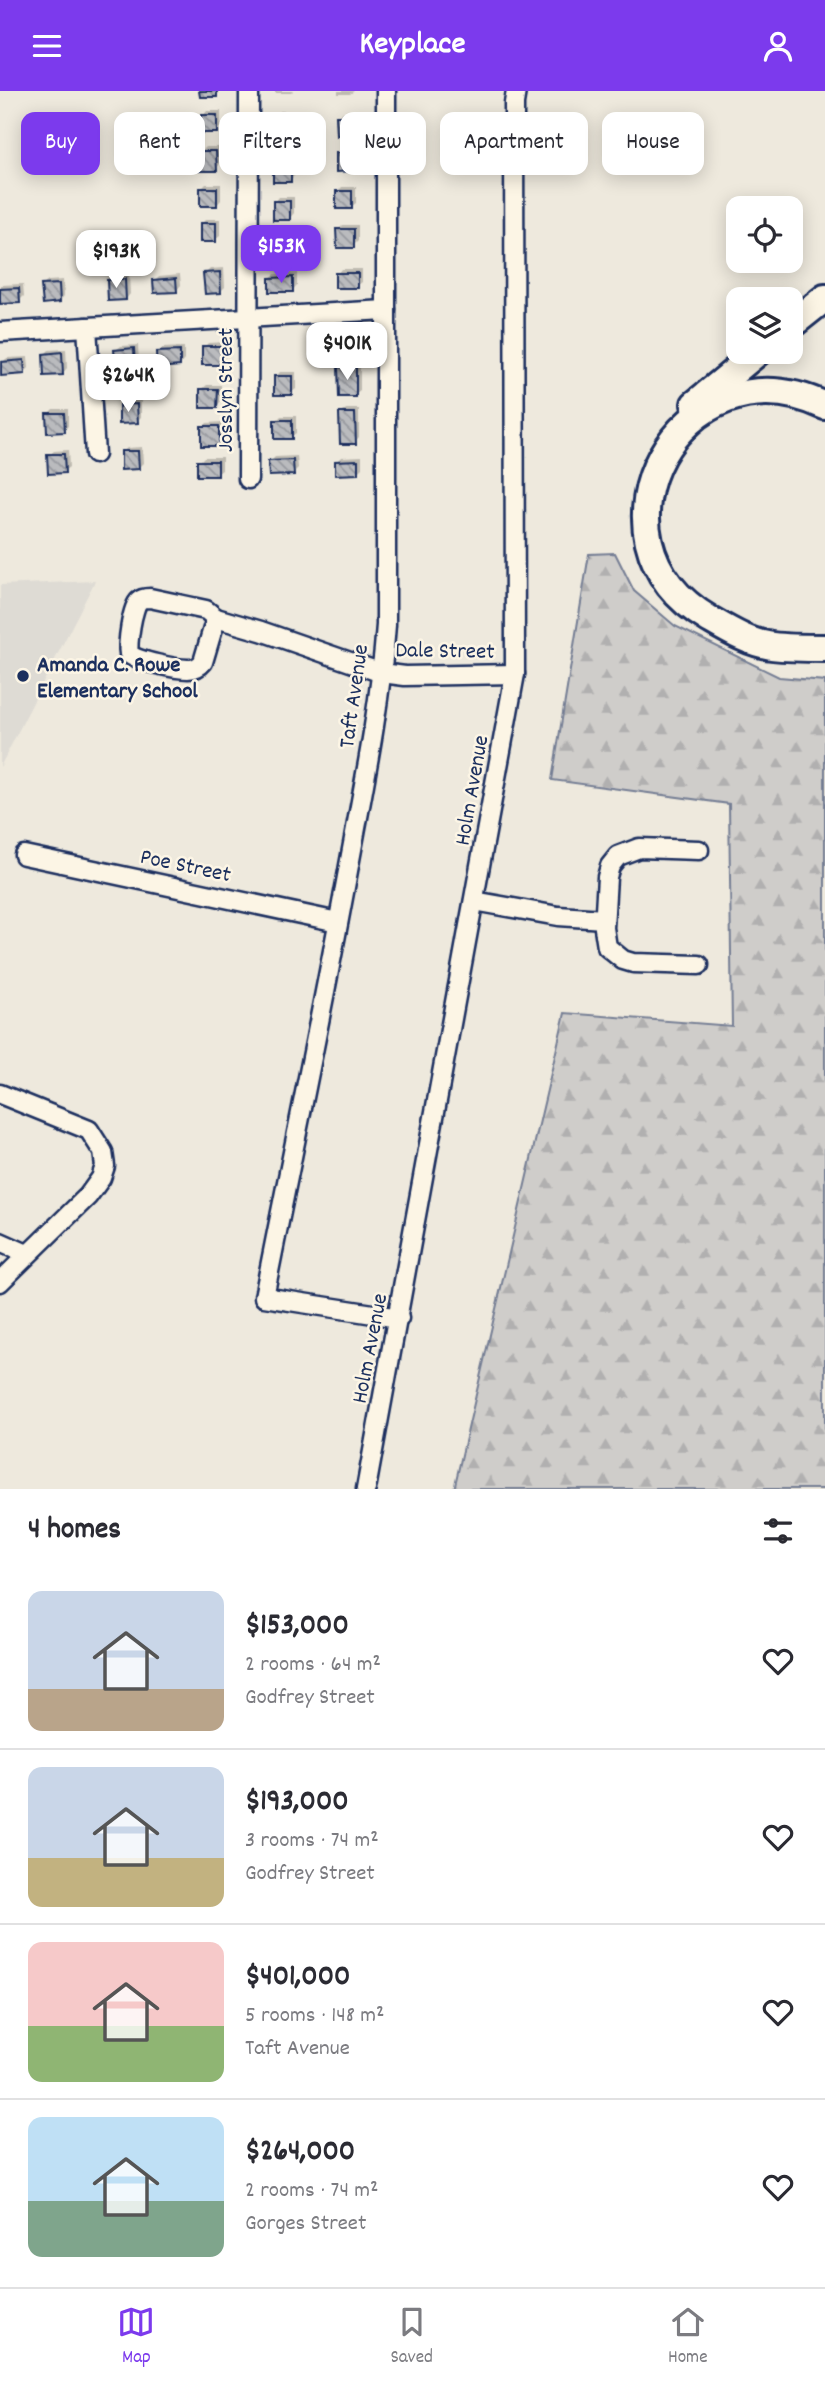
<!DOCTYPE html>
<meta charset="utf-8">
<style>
:root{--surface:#fff;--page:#f2f2f3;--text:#2b2b33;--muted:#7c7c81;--line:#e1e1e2;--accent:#7c3aed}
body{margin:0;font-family:Dekko,sans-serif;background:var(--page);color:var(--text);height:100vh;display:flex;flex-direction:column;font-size:26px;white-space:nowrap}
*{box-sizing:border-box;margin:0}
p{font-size:23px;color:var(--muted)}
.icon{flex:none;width:38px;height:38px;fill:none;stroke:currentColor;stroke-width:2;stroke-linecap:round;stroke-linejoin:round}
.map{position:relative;height:1398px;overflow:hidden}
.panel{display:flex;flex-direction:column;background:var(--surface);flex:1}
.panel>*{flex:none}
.hud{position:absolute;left:21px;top:21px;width:784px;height:63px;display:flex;gap:14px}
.tools{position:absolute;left:726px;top:105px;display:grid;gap:14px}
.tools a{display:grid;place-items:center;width:77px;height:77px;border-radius:14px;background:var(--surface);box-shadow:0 4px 18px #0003;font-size:35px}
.price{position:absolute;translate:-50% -60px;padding:0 16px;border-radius:14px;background:#fff;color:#222;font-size:23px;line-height:46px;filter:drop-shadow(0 2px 4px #0008)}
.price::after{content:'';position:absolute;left:50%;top:42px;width:21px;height:16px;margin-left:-10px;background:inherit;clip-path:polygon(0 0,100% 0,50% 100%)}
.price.current{background:var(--accent);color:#fff}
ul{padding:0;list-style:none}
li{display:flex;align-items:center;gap:21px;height:175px;padding:0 28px}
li+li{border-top:2px solid var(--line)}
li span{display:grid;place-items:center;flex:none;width:196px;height:140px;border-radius:14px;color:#555}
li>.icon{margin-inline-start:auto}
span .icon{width:84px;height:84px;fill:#fffc;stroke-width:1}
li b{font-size:30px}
h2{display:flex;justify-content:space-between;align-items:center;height:84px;padding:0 28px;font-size:30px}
.pill{padding:0 24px;border-radius:14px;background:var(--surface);box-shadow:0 4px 18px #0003;font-size:24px;line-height:63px}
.pill.current{background:var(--accent);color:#fff}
header{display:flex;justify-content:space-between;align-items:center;height:91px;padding:0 28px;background:var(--accent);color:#fff;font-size:32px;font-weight:700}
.tab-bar{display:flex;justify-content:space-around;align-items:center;height:98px;border-top:2px solid var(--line);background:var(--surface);font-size:19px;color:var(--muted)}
.tab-bar a{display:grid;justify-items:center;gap:4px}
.tab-bar .current{color:var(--accent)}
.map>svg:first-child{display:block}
</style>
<header><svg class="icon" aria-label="menu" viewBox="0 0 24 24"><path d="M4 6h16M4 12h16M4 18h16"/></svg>Keyplace<svg class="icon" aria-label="person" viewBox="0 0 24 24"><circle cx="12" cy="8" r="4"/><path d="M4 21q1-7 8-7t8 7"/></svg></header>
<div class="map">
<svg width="825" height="1398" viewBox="0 0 825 1398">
<defs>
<pattern id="forest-firs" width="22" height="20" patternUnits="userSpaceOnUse" patternTransform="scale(1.75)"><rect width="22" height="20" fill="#cfcdca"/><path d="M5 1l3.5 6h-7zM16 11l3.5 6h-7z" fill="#b1b0b0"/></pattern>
<pattern id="building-back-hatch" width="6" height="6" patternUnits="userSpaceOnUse" patternTransform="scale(1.75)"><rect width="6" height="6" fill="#babbbe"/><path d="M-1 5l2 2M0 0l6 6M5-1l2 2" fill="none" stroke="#96989e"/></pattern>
</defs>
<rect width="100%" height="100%" fill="#eee9dd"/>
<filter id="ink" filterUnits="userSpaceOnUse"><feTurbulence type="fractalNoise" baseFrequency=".0143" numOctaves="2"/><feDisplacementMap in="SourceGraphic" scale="14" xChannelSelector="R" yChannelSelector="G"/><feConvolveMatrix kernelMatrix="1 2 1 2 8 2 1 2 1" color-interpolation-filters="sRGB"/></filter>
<g filter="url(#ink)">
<!-- built -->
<path fill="#dedbd4" d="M95,490l-95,186v-182z"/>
<!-- forest -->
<path fill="url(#forest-firs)" stroke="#757e94" stroke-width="2" d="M615,462l19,38 41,35 104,51 46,4v808h-371l111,-476 167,13 -3,-222 -177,-24 37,-226z"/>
<!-- shadow -->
<g fill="#0003">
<path d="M275,0h18l-2,2h-16z"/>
<path d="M338,0h16l-4,3h-12z"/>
<path d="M207,20h14v16l-5,4 -13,-15z"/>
<path d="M280,20l13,1v27l-5,5 -13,-28z"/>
<path d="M343,21h12l1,17 -5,5 -13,-17z"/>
<path d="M206,56h14v17l-4,5 -15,-17z"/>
<path d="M342,58h16l1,16 -5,5 -16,-16z"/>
<path d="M279,68h16v16l-5,5 -15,-16z"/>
<path d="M206,93h15v16l-4,5 -16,-16z"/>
<path d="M342,96h14v16l-5,4 -14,-15z"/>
<path d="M279,106h15v16l-4,5 -15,-16z"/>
<path d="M206,128h14v17l-5,4 -14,-16z"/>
<path d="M343,134h15v16l-5,5 -15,-16z"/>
<path d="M280,143h15v16l-5,5 -15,-16z"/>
<path d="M224,177l1,19 -4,4 -16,-17 5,-5z"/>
<path d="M341,178h21v13l-5,4 -20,-12z"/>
<path d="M297,182v12l-4,5 -23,-12 5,-4z"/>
<path d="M180,183l1,11 -4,5 -22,-10 4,-4z"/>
<path d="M129,184l1,19 -4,5 -18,-18 5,-5z"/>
<path d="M63,189l1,16 -4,5 -17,-16 5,-4z"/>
<path d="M23,193l1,12 -5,5 -19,1 1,-17z"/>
<path d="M344,238h18v12l-5,5 -18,-12z"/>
<path d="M225,251v16l-5,5 -16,-16 4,-4z"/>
<path d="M138,254l1,19 -5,4 -18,-18 5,-4z"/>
<path d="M184,256v13l-4,5 -22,-12 5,-5z"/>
<path d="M66,258l1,19 -4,5 -19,-18 5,-5z"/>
<path d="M28,266l1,11 -5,5 -22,-10 5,-5z"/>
<path d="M345,272h15v28l-5,4 -15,-28z"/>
<path d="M280,281h16v17l-5,4 -15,-17z"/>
<path d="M207,294h14v16l-4,5 -15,-17z"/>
<path d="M141,309v17l-4,4 -16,-16 4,-4z"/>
<path d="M53,318h15v17l-4,4 -16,-16z"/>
<path d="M346,318h13v28l-4,5 -14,-28z"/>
<path d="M281,325h15v17l-5,4 -15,-16z"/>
<path d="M223,331v17l-5,5 -15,-17 4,-4z"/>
<path d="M142,356l1,16 -5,5 -16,-16 5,-4z"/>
<path d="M68,359l1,17 -5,4 -15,-16 5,-4z"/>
<path d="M297,365l1,12 -5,5 -23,-11 5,-5z"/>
<path d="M362,365v12l-4,4 -21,-11 4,-4z"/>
<path d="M204,366h18v13l-5,4 -18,-12z"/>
</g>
<!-- building -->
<g fill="url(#building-back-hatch)" stroke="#1b2f5e" stroke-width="2">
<path d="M199,0h18v6h-17z"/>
<rect x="201" y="24" width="16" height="18"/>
<rect x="273" y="24" width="16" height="30"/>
<path d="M336,25h16v20h-15z"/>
<path d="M199,60h17l1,20h-18z"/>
<path d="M336,62h19v18l-19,1z"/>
<rect x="273" y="72" width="18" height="19"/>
<rect x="200" y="97" width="17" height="18"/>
<rect x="336" y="100" width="16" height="18"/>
<rect x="273" y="110" width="17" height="19"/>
<rect x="200" y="132" width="16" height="19"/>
<path d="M336,138h18v19h-17z"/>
<rect x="273" y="147" width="18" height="19"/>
<path d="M220,181l1,21 -16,1 -2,-21z"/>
<rect x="335" y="182" width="23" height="15"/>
<path d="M293,186v15h-24v-14z"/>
<path d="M176,187l1,14 -23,1 -1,-13z"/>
<path d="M125,188l1,21 -18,1 -1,-21z"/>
<path d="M59,193l1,18 -17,2 -2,-19z"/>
<path d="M19,197l1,15 -20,1v-15z"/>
<path d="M337,242h21v14l-21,1z"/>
<rect x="202" y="255" width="19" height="19"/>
<path d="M134,257l1,22 -19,2 -2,-22z"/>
<path d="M180,260v15l-23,2 -1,-16z"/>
<path d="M62,261l1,23 -19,1 -1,-22z"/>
<path d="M24,269l1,14 -24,2v-14z"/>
<path d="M338,276h18v30h-17z"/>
<rect x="274" y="285" width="18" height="19"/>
<path d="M200,298h18l-1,19h-17z"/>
<path d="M137,313l1,19 -19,1v-19z"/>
<path d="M46,322h18l1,19 -18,1z"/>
<path d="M339,322h16l1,31h-16z"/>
<rect x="274" y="329" width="18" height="19"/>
<rect x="201" y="335" width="18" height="20"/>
<path d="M121,360h17l1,18 -18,1z"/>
<path d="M47,363h17l1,19 -17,1z"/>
<path d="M293,369l1,15 -25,1 -1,-15z"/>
<path d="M358,369v14l-23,1v-14z"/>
<rect x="197" y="370" width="21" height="15"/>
</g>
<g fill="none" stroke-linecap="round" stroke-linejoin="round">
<defs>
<g id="minor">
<path d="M386,0v534c-6,83 -23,164 -38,246 -26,142 -56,284 -84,426l135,21"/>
<path d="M87,236l8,127"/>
<path d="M0,241l386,-22"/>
<path d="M248,388l1,-388"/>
<path d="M150,507l56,12 10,8 -13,44c-4,5 -8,7 -15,7 -12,0 -51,-8 -59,-15 -2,-10 3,-47 10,-53 3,-3 7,-3 11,-3z"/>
<path d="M216,527l45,13 121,42 23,3 110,-2"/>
<path d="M24,764l314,67"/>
<path d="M474,810l84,15 46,3"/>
<path d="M699,874l-66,-2 -10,-3 -16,-13 -3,-19 3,-51 3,-11 8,-10 21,-8 60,2"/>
<path d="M0,1003l89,36 14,22 2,14 -4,12 -13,18 -88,86"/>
<path d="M0,1151l27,12"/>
<path d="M366,1398l149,-815 -1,-571 2,-12"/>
</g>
<g id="highway">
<path d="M791,234l34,-27"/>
<path d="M695,313l63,-52"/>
<path d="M825,315c-143,-68 -254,131 -116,213 19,11 40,24 63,27 17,2 35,2 53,2"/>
</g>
</defs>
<!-- minor casing -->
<use href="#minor" stroke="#1b2f5e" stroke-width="23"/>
<!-- highway casing -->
<use href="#highway" stroke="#1b2f5e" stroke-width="32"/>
<!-- minor -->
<use href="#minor" stroke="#fcf5e5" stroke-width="18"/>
<!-- highway -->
<use href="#highway" stroke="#fcf5e5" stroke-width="26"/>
</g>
</g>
<!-- markers -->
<circle fill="#1b2f5e" stroke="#fcf5e5" stroke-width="2.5" cx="23" cy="585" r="7"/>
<g text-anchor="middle" stroke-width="5" stroke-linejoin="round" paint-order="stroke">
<!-- street labels -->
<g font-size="23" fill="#1b2f5e" stroke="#fcf5e5">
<text transform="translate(224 299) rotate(-90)" y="8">Josslyn Street</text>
<text transform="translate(445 558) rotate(1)" y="8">Dale Street</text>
<text transform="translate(352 605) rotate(-82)" y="8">Taft Avenue</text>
<text transform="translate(470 699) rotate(-80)" y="8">Holm Avenue</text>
<text transform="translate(186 773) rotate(12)" y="8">Poe Street</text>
<text transform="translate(368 1257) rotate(-79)" y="8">Holm Avenue</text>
</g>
<!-- poi labels -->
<g font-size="23" font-weight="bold" fill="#1b2f5e" stroke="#fcf5e5" text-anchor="start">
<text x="37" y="580">Amanda C. Rowe<tspan x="37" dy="26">Elementary School</tspan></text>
</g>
</g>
</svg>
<div class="tools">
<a><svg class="icon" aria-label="locate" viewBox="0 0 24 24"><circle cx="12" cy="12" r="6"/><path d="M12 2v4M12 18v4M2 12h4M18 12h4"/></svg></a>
<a><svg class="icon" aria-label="layers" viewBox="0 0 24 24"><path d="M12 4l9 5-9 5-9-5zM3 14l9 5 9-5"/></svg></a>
</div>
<b class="price current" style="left:281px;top:194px">$153K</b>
<b class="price" style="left:116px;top:199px">$193K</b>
<b class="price" style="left:347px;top:291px">$401K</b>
<b class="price" style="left:128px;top:323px">$264K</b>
<div class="hud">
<a class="pill current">Buy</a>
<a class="pill">Rent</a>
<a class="pill">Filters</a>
<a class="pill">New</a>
<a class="pill">Apartment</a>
<a class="pill">House</a>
</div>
</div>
<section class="panel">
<h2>4 homes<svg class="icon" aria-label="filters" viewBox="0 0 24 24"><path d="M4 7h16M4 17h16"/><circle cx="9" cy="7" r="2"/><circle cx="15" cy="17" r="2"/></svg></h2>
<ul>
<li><span style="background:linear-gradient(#c9d6e8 70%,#b9a48a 0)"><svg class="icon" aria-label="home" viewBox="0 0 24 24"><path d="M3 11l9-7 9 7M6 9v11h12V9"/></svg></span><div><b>$153,000</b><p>2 rooms · 64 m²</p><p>Godfrey Street</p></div><svg class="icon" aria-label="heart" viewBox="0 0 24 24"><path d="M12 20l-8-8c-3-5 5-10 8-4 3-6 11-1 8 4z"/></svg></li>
<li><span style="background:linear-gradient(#c9d6e8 65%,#c2b280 0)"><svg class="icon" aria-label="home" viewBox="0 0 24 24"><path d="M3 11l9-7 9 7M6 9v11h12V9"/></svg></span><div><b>$193,000</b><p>3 rooms · 74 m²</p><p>Godfrey Street</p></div><svg class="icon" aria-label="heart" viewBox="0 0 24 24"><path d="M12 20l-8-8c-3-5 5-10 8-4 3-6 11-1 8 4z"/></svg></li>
<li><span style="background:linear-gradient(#f6c9c9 60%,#8fb573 0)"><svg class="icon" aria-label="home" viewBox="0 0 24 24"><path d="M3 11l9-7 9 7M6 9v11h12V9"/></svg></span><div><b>$401,000</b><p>5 rooms · 148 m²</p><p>Taft Avenue</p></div><svg class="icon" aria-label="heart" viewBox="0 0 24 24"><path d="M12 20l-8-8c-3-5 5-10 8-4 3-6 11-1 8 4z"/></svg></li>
<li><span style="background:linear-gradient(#bfe0f5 60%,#7fa58c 0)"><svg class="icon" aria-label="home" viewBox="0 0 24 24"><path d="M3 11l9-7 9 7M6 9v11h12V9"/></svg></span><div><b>$264,000</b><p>2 rooms · 74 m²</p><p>Gorges Street</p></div><svg class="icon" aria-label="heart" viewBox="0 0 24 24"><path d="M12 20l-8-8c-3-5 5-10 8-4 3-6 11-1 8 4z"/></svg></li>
</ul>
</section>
<nav class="tab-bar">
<a class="current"><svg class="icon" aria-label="map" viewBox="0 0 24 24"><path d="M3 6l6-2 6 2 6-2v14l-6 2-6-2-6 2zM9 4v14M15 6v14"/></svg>Map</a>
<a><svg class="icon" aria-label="saved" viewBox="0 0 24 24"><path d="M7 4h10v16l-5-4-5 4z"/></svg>Saved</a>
<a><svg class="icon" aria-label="home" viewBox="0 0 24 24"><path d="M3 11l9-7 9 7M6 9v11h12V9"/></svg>Home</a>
</nav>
